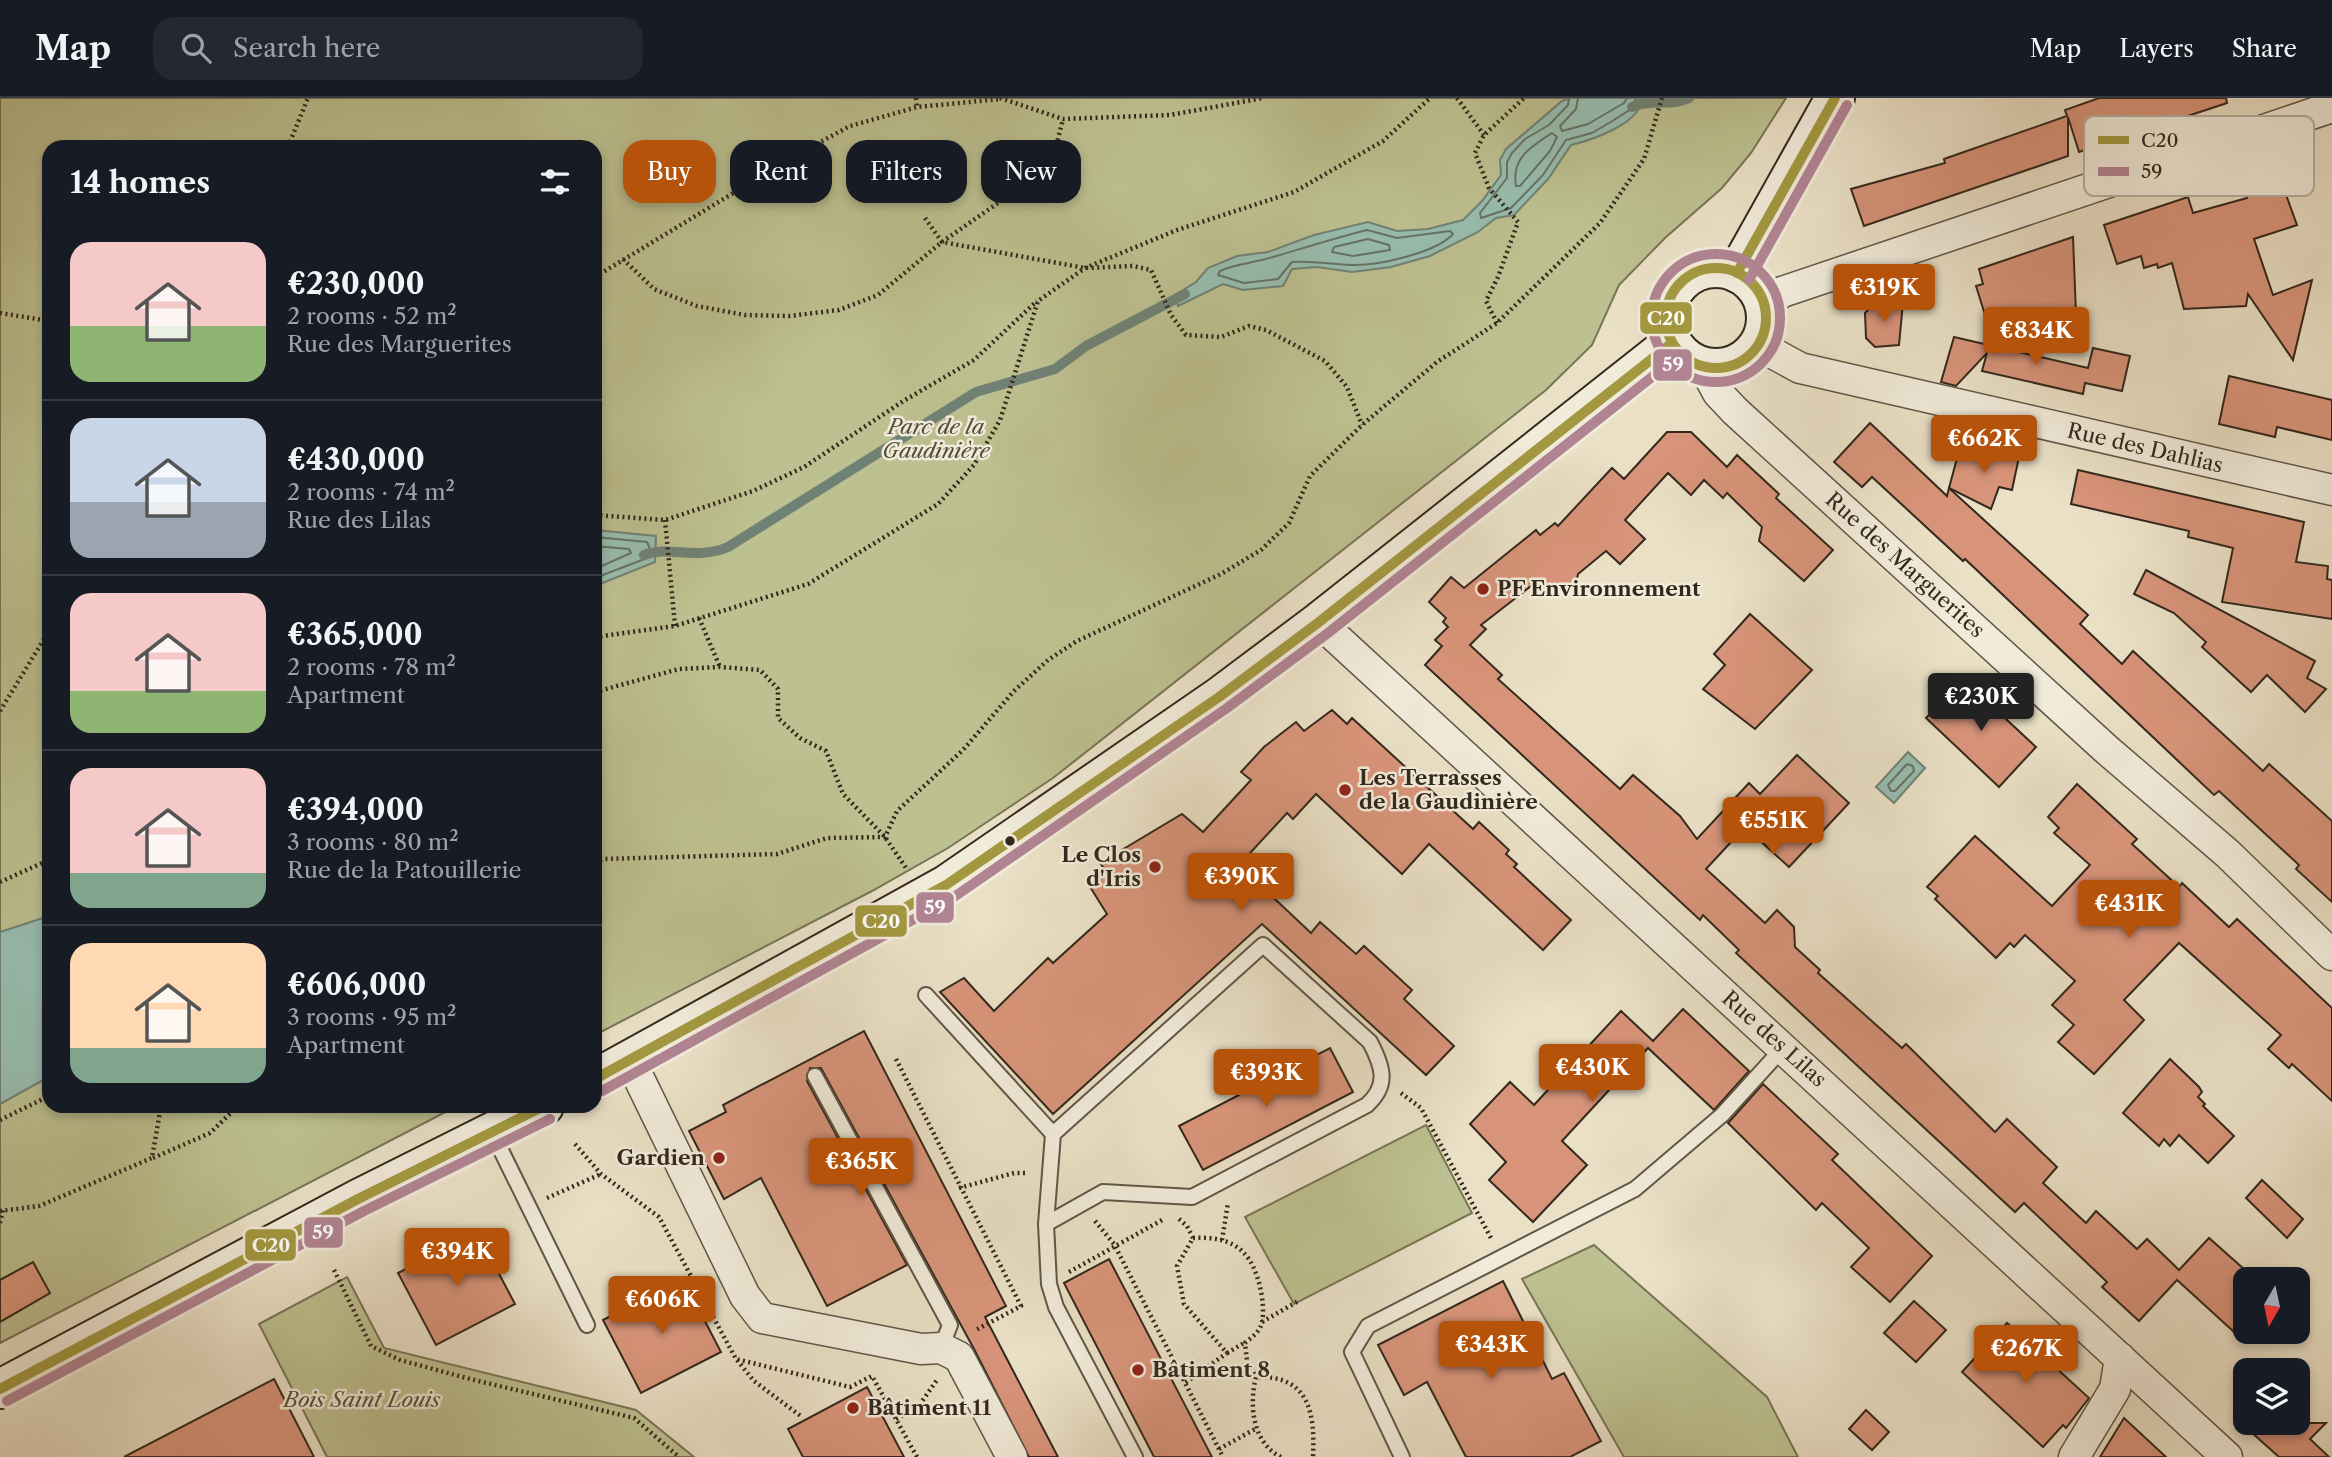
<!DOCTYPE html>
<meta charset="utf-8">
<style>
:root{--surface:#171b24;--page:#242831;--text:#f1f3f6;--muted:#9ea1a6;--line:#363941;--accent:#b45309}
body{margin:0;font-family:"Libre Caslon Text",serif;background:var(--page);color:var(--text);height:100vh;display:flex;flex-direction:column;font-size:26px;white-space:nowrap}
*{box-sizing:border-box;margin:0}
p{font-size:23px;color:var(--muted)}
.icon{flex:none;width:38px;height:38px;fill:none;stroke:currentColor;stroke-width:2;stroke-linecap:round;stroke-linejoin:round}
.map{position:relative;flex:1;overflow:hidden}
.sheet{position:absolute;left:42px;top:42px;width:560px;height:973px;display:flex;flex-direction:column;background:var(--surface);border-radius:21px;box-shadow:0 4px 10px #0003}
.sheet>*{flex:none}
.banner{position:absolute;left:623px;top:42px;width:665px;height:63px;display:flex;gap:14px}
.needle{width:46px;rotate:189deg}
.tools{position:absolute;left:2233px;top:1169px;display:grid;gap:14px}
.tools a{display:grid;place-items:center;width:77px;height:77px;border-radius:14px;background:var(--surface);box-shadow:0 4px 10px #0003;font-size:35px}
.price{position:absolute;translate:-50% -60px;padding:0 16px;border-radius:7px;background:var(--accent);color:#fff;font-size:23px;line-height:46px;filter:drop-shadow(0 2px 4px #0008)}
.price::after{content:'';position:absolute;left:50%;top:42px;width:21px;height:16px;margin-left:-10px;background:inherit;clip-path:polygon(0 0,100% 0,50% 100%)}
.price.on{background:#222;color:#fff}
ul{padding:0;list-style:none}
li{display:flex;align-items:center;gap:21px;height:175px;padding:0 28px}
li+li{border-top:2px solid var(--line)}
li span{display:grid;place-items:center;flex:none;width:196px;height:140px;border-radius:21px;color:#555}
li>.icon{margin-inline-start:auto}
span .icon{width:84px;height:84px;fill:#fffc;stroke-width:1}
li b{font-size:30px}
h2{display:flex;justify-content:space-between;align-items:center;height:84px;padding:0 28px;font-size:30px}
.chip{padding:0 24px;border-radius:21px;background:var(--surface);box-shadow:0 4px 10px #0003;font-size:24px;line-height:63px}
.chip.on{background:var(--accent);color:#fff}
header{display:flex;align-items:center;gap:42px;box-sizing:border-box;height:98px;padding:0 35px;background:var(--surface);border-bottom:2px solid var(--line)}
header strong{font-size:33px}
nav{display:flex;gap:38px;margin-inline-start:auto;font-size:24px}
.search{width:490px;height:63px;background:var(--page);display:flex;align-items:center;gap:18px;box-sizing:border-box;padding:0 24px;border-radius:21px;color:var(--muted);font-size:26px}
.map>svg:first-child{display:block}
</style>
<header>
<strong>Map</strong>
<div class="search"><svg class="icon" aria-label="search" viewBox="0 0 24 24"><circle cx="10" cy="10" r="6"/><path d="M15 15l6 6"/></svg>Search here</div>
<nav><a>Map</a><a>Layers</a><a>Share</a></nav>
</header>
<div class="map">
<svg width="2332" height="1359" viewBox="0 0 2332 1359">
<rect width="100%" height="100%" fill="#eae0c6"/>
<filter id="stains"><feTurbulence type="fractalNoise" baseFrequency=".00286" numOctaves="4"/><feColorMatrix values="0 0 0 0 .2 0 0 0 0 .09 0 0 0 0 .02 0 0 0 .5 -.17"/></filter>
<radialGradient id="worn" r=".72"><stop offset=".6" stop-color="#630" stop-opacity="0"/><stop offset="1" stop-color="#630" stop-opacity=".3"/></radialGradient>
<!-- green -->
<g fill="#bdc090" stroke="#787456" stroke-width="2">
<path d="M0,0h1786l-35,55 -29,35 -57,50 -46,47 -27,60 -46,45 -493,388 -105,70 -76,43 -277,144v-888h-546v959h408l-457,237z"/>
<path d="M1426,1027l46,88 -178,91 -49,-87z"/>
<path d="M1594,1147l173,152 31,60h-174l-102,-178z"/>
<path d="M347,1179l37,71 252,62 58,47h-367l-68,-133z"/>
</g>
<!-- water -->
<g fill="#98beb0" stroke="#708275" stroke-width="2">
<path d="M1571,0h71c0,25 -50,42 -71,47l-23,34 -34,36 -18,3 -18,14 -48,24 -39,11 -39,5 -35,-5 -25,2 -9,17 -40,4 -20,-6 -45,22 -3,-11 21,-13 12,-14 29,-12 31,-4 46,-17 54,-13 29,9 31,-2 35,-9 19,-19 19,-26 -1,-15 6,-11 56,-48z"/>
<path d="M595,432l61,6 -1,26 -60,24z"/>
<path d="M1908,654l17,16 -31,35 -18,-16z"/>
<path d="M49,818v161l-49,27v-172z"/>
</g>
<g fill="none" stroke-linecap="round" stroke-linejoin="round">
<!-- shore -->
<g stroke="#667366" stroke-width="2">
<path d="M1569,0l-1,7 -19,20 -24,14 -13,14 -5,9v16l-27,35 1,5 30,-10 32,-33 23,-35 26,-7 22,-13 17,-11 5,-11"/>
<path d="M1578,0l-2,11 -16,17 2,5 26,-7 36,-21 3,-5"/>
<path d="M1552,35l5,4 -7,14 -30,35h-4c-5,-27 14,-39 36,-53z"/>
<path d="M1367,132l30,8 53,-7 3,3c-17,19 -76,32 -102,31 -20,-1 -39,-4 -59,-3l-14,17 -34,4 -26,-8 2,-4c18,-8 35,-8 53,-14 31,-9 62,-19 94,-27z"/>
<path d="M1368,141l21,6 1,5 -37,6 -21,-4 2,-5z"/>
<path d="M595,439l52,5 3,7 -3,9 -52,20"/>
<path d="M595,448l34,3 2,4 -36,16"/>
<path d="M1907,666l6,2 1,5 -19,20h-4l-3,-6z"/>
</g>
<!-- stream -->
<g stroke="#708275" stroke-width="10">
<path d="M1632,9c19,-9 39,0 57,-9"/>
<path d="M644,457c26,-10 51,6 84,-8l248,-155 79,-23 31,-23 99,-52"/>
</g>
</g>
<!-- building -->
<g fill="#d8947a" stroke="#33281c" stroke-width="2">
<path d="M2099,0h127l1,5 -148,49 -11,-35v39l-204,70 -13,-37 94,-26 -1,-4 123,-43 -2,-6z"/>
<path d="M2276,69l21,58 -43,14 19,56 39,-15 -19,80 -45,-66 -2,12 -62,3 -12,-46 -14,5 -1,-4 -13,4 -3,-12 -24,8 -13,-39 84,-28 5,16 54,-15 -7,-19z"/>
<path d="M2073,139l3,77 -90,4 -10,-32 7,-2 -4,-15z"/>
<path d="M1903,204l-4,43 -24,2 -9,-9 -1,-25 9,-10z"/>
<path d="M1954,239l134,31 5,-20 37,8 -8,35 -37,-8 -2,11 -101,-23 5,-18 -31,33 -15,-4z"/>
<path d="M2229,278l103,24v40l-55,-13 -2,10 -56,-13z"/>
<path d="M1870,325l77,73 2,-8 139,127 -8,9 42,40 11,-13 130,120 6,-7 63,57v81l-36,-33 3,-4 -80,-74 -5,4 -249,-236 -2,2 -91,-84 -10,10 -28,-25z"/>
<path d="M1667,334h24l36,35 10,-12 42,39 -3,4 57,52 -29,31 -45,-40 3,-14 -35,-34 -4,5 -19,-18 -13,15 -23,-22 -43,47 20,19 -25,25 -14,-13 -28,23 -3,15 -44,-3 -50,39 5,4 -16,16 32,30 -4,4 122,110 13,-14 47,41 17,23 52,-56 11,11 37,-39 52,48 -60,64 -44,-40 -39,42 59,54 12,-13 17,17 1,20 25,23 -2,3 84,75 4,-4 89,88 12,-13 50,48 -14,16 43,40 10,-12 41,38 10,-10 32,31 30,-32 36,32v72l-68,-62 -38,41 -37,-34 5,-5 -83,-79 -9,9 -279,-259 3,-3 -36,-35 -3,5 -275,-255 17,-19 -7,-6 13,-13 -5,-5 3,-4 -17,-16 22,-25 13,11 72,-58 4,5 15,-12 3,3 54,-58 12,11z"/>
<path d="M1981,351l38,8 -7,33 -13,-3 -8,22 -42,-21 10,-37 21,4z"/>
<path d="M2078,372l226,52 -8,40 32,4 -1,13 5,1v39l-110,-17 11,-54 -45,-11 1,-6 -118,-27z"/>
<path d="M2146,472l169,91 -8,17 19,11 -21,23 -38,-37 -16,17 -49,-45 4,-5 -32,-29 -40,-19z"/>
<path d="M1750,516l62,56 -57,59 -52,-40 22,-24 -11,-11z"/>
<path d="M1963,581l73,68 -37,40 -73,-69z"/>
<path d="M1332,612l15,14 5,-6 121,111 6,-7 30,28 -3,4 11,10 -3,3 57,53 -28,30 -114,-106 -27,30 -86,-80 -23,25 -6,-6 -48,52 72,68 9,-11 36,32 8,-8 48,44 -8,9 50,47 -28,29 -164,-151 -209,190 -113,-122 24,-14 30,33 54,-53 5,5 54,-49 -20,-32 18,-12 -5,-7 82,-49 21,18 48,-52 -10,-8 23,-25 32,-25 8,9z"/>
<path d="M2077,686l60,55 -5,5 47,43 3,-4 47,44 8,-8 95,89v93l-40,-37 -3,4 -21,-19 13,-14 -102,-92 -55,57 20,20 -50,54 -36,-32 16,-17 -22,-20 23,-24 -50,-46 -11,12 -4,-4 -14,15 -61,-59 3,-3 -11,-9 48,-51 77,70 38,-41 -36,-32 5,-5 -11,-11z"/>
<path d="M1683,911l66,62 -35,39 -66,-62 -86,93 25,24 -54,57 -44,-42 17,-18 -36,-38 40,-42 24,23 87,-94 32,30z"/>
<path d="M864,933l142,275 -21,11 73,140h-29l-55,-108 -153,-281h-11l-3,13 100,184 -80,41 -66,-128 -37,21 -35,-68 37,-19 -3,-7z"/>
<path d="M1330,950l23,44 -150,78 -24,-44z"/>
<path d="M2170,961l29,28 3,5 -4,5 7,7 -2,2 31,30 -26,27 -29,-28 -9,11 -6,-7 -5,7 -36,-33z"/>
<path d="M1763,986l75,70 -6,6 100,96 -42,46 -39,-35 18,-19 -47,-45 -6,7 -88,-87z"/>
<path d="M2262,1082l41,39 -16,19 -41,-40z"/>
<path d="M477,1134l38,72 -79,41 -38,-72z"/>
<path d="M1109,1161l103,198h-58l-90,-174z"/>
<path d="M33,1164l17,31 -50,29v-42z"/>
<path d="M683,1181l38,73 -80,41 -38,-73z"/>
<path d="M1503,1183l49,98 12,-6 37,68 -31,16h-104l-39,-75 -23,13 -26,-50z"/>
<path d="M1914,1203l32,29 -30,32 -32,-29z"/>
<path d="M2007,1225l82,75 -23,30 -3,-3 -20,22 -81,-75z"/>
<path d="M274,1281l40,78h-190z"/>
<path d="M867,1289l37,70h-101l-15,-28z"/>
<path d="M1866,1312l23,22 -17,18 -23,-21z"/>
<path d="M2124,1320l42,39h-66z"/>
<path d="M2241,1325h85l-16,16 19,18h-50z"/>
</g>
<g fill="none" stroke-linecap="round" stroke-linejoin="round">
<defs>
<g id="lane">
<path d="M926,897l127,139"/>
<path d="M815,978l135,249 -9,23"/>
<path d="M493,1036l94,191"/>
<path d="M1046,1126l7,-90 210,-189 107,97c13,25 19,43 -3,63l-175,92 -89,-5 -57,32 3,60 7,23 79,150"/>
<path d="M1402,1359l-50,-105 16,-26 267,-137 87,-74 62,-68"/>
</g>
<g id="street">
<path d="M1764,207l18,-13 550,-185"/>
<path d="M1758,247l42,23 532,122"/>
<path d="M1704,269l14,26 17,18 371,338 122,105 104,101"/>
<path d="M1319,524l908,835"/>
<path d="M630,962l115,236 17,22 159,31 20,-1 18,9 53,100"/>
<path d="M2074,1359l41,-68 5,-31"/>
</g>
<g id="secondary">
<circle cx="1716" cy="220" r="50"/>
<path d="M1737,175l98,-175"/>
<path d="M595,981l351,-194 273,-188 100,-75 353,-279"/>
<path d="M0,1291l358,-190 186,-93"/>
</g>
</defs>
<!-- lane casing -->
<use href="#lane" stroke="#615646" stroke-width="18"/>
<!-- street casing -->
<use href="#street" stroke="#615646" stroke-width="33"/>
<!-- secondary casing -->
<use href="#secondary" stroke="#33281c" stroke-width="42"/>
<!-- path -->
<g stroke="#33281c" stroke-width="4.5" stroke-dasharray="2 3.5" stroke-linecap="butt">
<path d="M916,0l1,9"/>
<path d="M1000,0l63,21 107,-4 93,-17"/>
<path d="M1457,0l27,37"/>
<path d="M288,49l20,-49"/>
<path d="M925,120l17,24 143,26 48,-2 18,4 20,45 15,20 35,2 28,-11 17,4 59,31 22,26 15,38"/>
<path d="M623,161l31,30 43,17 48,9 44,1 50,-6 39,-15 64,-53 109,-76 12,-47"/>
<path d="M595,179l196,-119 59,-32 67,-19 84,-8"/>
<path d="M0,215l49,8"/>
<path d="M1497,225l-11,-22 12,-24 20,-55 -29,-34 -14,-35 9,-18 40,-37"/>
<path d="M595,417l70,5 88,-29 51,-24 101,-67 69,-40 63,-59"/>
<path d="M665,422l10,106"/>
<path d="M699,520l21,49"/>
<path d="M595,539l80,-11 133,-42 130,-80 36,-39 26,-45 38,-119 47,-33 92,-38 117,-38 89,-51 47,-43"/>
<path d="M595,594l84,-23 41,-2 40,3 18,19v29l22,20 26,13 17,43 42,43 21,31"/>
<path d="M0,613l49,-80"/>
<path d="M595,764l8,-3 174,-5 50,-16 58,-1 12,-26 66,-61 51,-59 34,-31 29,-19 144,-67 40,-24 28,-27 21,-47 52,-51 75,-63 60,-39 103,-100 44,-64 18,-61"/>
<path d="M0,784l49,-22"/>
<path d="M896,961l125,247 -47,25"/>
<path d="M1401,995l20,15 70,130"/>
<path d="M0,1022l49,-24"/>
<path d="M575,1046l26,30 58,43 77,142 114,28 22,-11 45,81"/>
<path d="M153,1060l57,-25 28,-27"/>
<path d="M959,1090l55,-15h14"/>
<path d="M547,1100l54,-24"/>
<path d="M0,1113l39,-5 113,-48 9,-52"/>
<path d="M1179,1121l8,7 6,12 -16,28 7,38 43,49 -42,30"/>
<path d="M1095,1123l19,23 109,213"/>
<path d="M0,1125l3,-13"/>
<path d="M1193,1140c18,-1 38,1 51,15 14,14 22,50 18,69 -2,10 -10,15 -17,21l2,18 9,16"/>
<path d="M1222,1142l6,-37"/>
<path d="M334,1172l37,76 29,14 70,19 164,39 45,39"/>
<path d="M1069,1174l93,-52"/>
<path d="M1262,1224l38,-22"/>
<path d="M1227,1255l17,-10"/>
<path d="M737,1262l17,21 48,36"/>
<path d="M896,1321l22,-12 19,-27"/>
<path d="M1219,1351l38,-21"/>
<path d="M1281,1359c-29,-14 -32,-53 -25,-80 54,-2 59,37 57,80"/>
</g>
<!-- lane -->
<use href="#lane" stroke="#f1ebda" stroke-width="14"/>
<!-- street -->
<use href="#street" stroke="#f1ebda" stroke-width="30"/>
<!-- secondary -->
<use href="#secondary" stroke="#f1ebda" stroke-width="38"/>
<defs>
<g id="bus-1">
<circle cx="1716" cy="220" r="50"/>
<path d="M1737,175l98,-175"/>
<path d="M595,981l351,-194 273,-188 100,-75 353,-279"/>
<path d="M0,1291l358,-190 186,-93"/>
</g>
<g id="bus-2">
<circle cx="1716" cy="220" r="64"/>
<path d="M1749,182l98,-175"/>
<path d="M602,993l352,-194 273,-189 101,-75 353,-279"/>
<path d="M7,1303l357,-190 186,-92"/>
</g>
</defs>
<!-- bus-1 casing -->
<use href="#bus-1" stroke="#f1ebda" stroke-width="16"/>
<!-- bus-2 casing -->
<use href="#bus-2" stroke="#f1ebda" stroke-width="16"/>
<!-- bus-1 -->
<use href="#bus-1" stroke="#a39840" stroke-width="10"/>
<!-- bus-2 -->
<use href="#bus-2" stroke="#b18493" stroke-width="10"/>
</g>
<!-- markers -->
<g fill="#8f2418" stroke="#f1ebda" stroke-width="2.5">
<circle cx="1483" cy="491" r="7"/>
<circle cx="1345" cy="692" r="7"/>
<circle cx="1155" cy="769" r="7"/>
<circle cx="719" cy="1060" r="7"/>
<circle cx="1138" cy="1272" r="7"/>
<circle cx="853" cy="1310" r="7"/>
</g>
<circle fill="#33281c" stroke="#f1ebda" stroke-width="2.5" cx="1010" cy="743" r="6"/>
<g text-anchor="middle" stroke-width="5" stroke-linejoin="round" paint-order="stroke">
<!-- park labels -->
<g font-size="21" font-style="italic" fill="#564e39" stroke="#f1ebda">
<text x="936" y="336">Parc de la<tspan x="936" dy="24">Gaudinière</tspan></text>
<text x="362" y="1309">Bois Saint Louis</text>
</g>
<!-- street labels -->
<g font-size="21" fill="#33281c" stroke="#f1ebda">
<text transform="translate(2145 350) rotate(13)" y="7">Rue des Dahlias</text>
<text transform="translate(1905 467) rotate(42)" y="7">Rue des Marguerites</text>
<text transform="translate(1774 941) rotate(42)" y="7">Rue des Lilas</text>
</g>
<!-- poi labels -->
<g font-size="21" font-weight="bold" fill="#33281c" stroke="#f1ebda" text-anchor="start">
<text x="1497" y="498">PF Environnement</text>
<text x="1359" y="687">Les Terrasses<tspan x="1359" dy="24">de la Gaudinière</tspan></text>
<text x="1141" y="764" text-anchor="end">Le Clos<tspan x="1141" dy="24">d'Iris</tspan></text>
<text x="705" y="1067" text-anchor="end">Gardien</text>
<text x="1152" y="1279">Bâtiment 8</text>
<text x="867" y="1317">Bâtiment 11</text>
</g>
</g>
<!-- legend -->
<rect x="2084" y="18" width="230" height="80" rx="10" fill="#f1ebda" stroke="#b8b0a1" stroke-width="2"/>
<rect x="2098" y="38" width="31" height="8" fill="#a39840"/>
<rect x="2098" y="69" width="31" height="9" fill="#b18493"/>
<g font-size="19" fill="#33281c">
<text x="2141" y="49">C20</text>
<text x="2141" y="80">59</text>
</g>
<g stroke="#f1ebda" stroke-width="2.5">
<rect x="1639" y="203" width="54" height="34" rx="7" fill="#a39840"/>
<rect x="1652" y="250" width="41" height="34" rx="7" fill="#b18493"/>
<rect x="915" y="793" width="40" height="33" rx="7" fill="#b18493"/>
<rect x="854" y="806" width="54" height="34" rx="7" fill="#a39840"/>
<rect x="303" y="1118" width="41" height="33" rx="7" fill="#b18493"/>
<rect x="244" y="1130" width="53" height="34" rx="7" fill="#a39840"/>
</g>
<g font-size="19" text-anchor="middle" font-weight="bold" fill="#fff">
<text x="1666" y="227">C20</text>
<text x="1673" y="273">59</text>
<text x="935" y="816">59</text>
<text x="881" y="830">C20</text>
<text x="323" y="1141">59</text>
<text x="271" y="1154">C20</text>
</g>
<rect width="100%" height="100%" filter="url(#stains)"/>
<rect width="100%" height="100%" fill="url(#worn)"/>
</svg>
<div class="tools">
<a><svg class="needle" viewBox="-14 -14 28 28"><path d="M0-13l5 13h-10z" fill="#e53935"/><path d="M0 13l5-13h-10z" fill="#9ea1a6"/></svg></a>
<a><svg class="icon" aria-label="layers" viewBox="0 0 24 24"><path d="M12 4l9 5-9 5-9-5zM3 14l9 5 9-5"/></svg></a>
</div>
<b class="price" style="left:1884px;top:226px">€319K</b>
<b class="price" style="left:2036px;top:269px">€834K</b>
<b class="price" style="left:1984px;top:377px">€662K</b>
<b class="price on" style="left:1981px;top:635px">€230K</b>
<b class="price" style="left:1773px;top:759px">€551K</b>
<b class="price" style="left:1241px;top:815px">€390K</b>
<b class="price" style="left:2129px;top:842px">€431K</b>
<b class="price" style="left:1592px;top:1006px">€430K</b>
<b class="price" style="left:1266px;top:1011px">€393K</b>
<b class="price" style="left:861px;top:1100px">€365K</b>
<b class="price" style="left:457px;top:1190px">€394K</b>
<b class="price" style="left:662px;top:1238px">€606K</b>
<b class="price" style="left:1491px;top:1283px">€343K</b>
<b class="price" style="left:2026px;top:1287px">€267K</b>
<div class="banner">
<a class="chip on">Buy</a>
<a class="chip">Rent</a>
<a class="chip">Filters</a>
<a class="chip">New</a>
</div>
<section class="sheet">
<h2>14 homes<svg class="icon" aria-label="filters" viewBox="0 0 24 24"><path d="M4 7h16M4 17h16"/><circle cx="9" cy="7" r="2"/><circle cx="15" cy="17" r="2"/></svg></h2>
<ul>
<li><span style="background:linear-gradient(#f6c9c9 60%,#8fb573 0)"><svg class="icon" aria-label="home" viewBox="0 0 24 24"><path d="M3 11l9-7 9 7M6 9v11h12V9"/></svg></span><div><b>€230,000</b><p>2 rooms · 52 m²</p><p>Rue des Marguerites</p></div></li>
<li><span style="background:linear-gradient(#c9d6e8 60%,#9aa5b1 0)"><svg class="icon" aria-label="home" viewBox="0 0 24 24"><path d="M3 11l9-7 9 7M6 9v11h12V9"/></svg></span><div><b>€430,000</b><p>2 rooms · 74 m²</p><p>Rue des Lilas</p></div></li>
<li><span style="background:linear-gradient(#f6c9c9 70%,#8fb573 0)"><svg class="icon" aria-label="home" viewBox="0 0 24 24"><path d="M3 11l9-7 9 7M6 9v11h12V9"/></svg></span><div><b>€365,000</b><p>2 rooms · 78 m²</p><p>Apartment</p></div></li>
<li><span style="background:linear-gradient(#f6c9c9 75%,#7fa58c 0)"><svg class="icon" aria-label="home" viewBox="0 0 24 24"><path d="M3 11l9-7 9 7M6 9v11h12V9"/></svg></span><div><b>€394,000</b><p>3 rooms · 80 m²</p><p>Rue de la Patouillerie</p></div></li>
<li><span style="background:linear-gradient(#ffd9b3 75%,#7fa58c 0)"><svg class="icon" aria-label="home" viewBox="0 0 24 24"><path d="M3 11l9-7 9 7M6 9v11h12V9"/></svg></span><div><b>€606,000</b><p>3 rooms · 95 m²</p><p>Apartment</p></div></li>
</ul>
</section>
</div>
